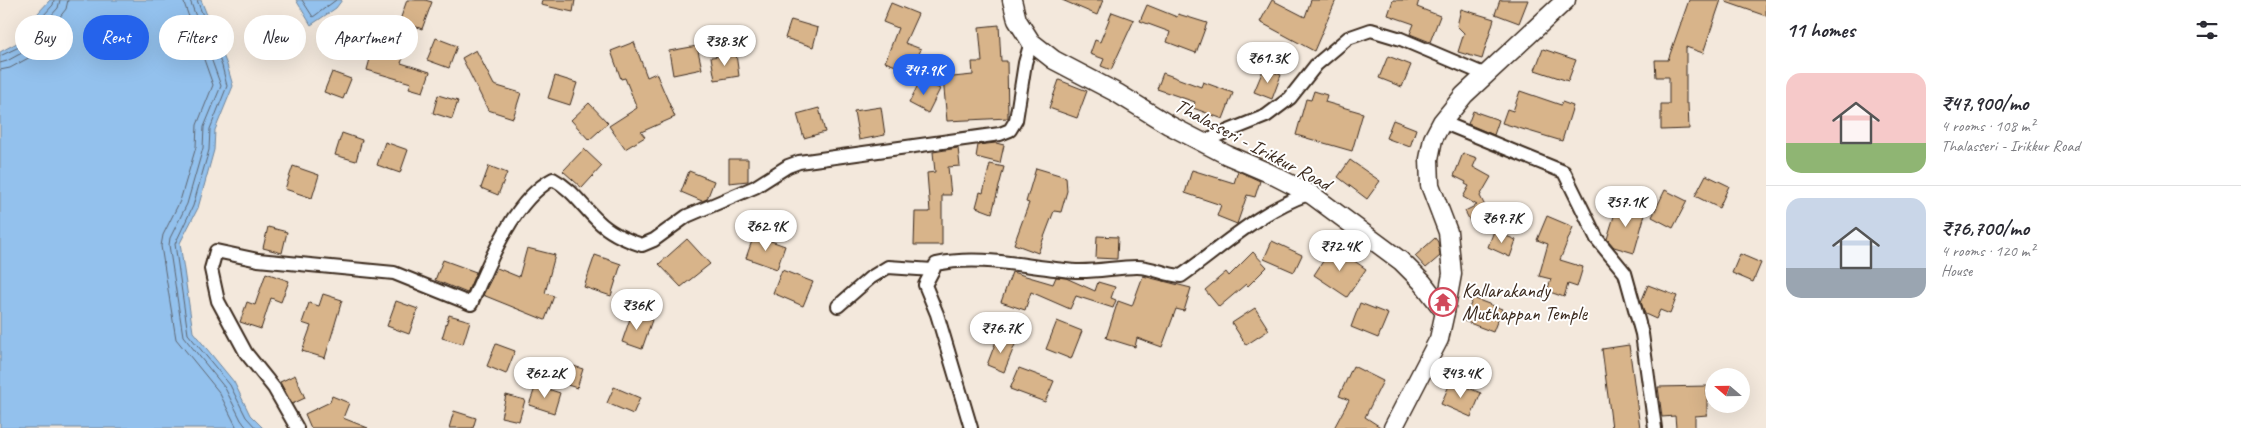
<!DOCTYPE html>
<meta charset="utf-8">
<style>
:root{--surface:#fff;--page:#f7f7f7;--text:#2b2b33;--muted:#7c7c81;--line:#e1e1e2;--accent:#2563eb}
body{margin:0;font-family:Caveat,sans-serif;background:var(--page);color:var(--text);height:100vh;display:flex;flex-direction:column;font-size:19px;white-space:nowrap}
*{box-sizing:border-box;margin:0}
p{font-size:16px;color:var(--muted)}
.icon{flex:none;width:28px;height:28px;fill:none;stroke:currentColor;stroke-width:2;stroke-linecap:round;stroke-linejoin:round}
.map{position:relative;flex:1;overflow:hidden}
.details{display:flex;flex-direction:column;background:var(--surface);width:475px}
.details>*{flex:none}
.guide{position:absolute;left:15px;top:15px;width:475px;height:45px;display:flex;gap:10px}
.needle{width:32px;rotate:290deg}
.fabs{position:absolute;left:1705px;top:368px;display:grid;gap:10px}
.fabs a{display:grid;place-items:center;width:45px;height:45px;border-radius:50%;background:var(--surface);box-shadow:0 5px 20px #0002;font-size:25px}
.price{position:absolute;translate:-50% -42px;padding:0 11px;border-radius:18px;background:#fff;color:#222;font-size:16px;line-height:32px;filter:drop-shadow(0 1px 2px #0008)}
.price::after{content:'';position:absolute;left:50%;top:30px;width:15px;height:11px;margin-left:-8px;background:inherit;clip-path:polygon(0 0,100% 0,50% 100%)}
.price.on{background:var(--accent);color:#fff}
ul{padding:0;list-style:none}
li{display:flex;align-items:center;gap:15px;height:125px;padding:0 20px}
li+li{border-top:1px solid var(--line)}
li span{display:grid;place-items:center;flex:none;width:140px;height:100px;border-radius:15px;color:#555}
li>.icon{margin-inline-start:auto}
span .icon{width:60px;height:60px;fill:#fffc;stroke-width:1}
li b{font-size:21px}
h2{display:flex;justify-content:space-between;align-items:center;height:60px;padding:0 20px;font-size:21px}
.tag{padding:0 18px;border-radius:22px;background:var(--surface);box-shadow:0 5px 20px #0002;font-size:18px;line-height:45px}
.tag.on{background:var(--accent);color:#fff}
main{display:flex;flex:1;min-height:0}
.map>svg:first-child{display:block}
</style>
<main>
<div class="map">
<svg width="1766" height="428" viewBox="0 0 1766 428">
<rect width="100%" height="100%" fill="#f3e8dc"/>
<filter id="ink" filterUnits="userSpaceOnUse"><feTurbulence type="fractalNoise" baseFrequency=".02" numOctaves="2"/><feDisplacementMap in="SourceGraphic" scale="10" xChannelSelector="R" yChannelSelector="G"/><feConvolveMatrix kernelMatrix="1 2 1 2 8 2 1 2 1" color-interpolation-filters="sRGB"/></filter>
<g filter="url(#ink)">
<!-- water -->
<g fill="#93c1ed" stroke="#70859a">
<path d="M50,0h151l26,65 6,21 -18,44 -1,20 -16,58 -18,35 13,89 41,50 16,33 13,13h-263v-376l32,-17 6,-22z"/>
<path d="M296,0h46l-6,8 -25,17z"/>
</g>
<g fill="none" stroke-linecap="round" stroke-linejoin="round">
<!-- shore -->
<g stroke="#5e6671" stroke-width="1">
<path d="M183,0l30,85 -16,40 -1,22 -16,54 -17,34 -2,11 15,93 43,53 18,36"/>
<path d="M190,0l31,86 -17,41 -1,21 -16,56 -17,34 -1,7 14,91 42,52 16,32 6,8"/>
<path d="M197,0l25,66 5,20 -17,43 -1,21 -16,56 -18,38 13,90 42,51 16,32 10,11"/>
<path d="M302,0l11,17 23,-17"/>
<path d="M0,56l36,-17 7,-23 10,-11 1,-5"/>
<path d="M0,63l7,-2 33,-18 8,-24 10,-11 2,-8"/>
<path d="M0,70l10,-2 35,-19 10,-26 11,-14 2,-9"/>
</g>
</g>
<!-- building -->
<g fill="#d8b48a" stroke="#3b2a1e">
<path d="M407,0h18l7,2 -10,27 -22,-9z"/>
<path d="M542,0h33l-2,12 -32,-7z"/>
<path d="M1062,0h41l-6,15z"/>
<path d="M1272,0l33,17 6,-17h25l-22,51 -54,-29z"/>
<path d="M1393,0h26l-2,7 23,9 -10,26 -20,-8 4,-10 -26,-9z"/>
<path d="M1500,0h28l-9,23 -24,-9z"/>
<path d="M1689,0h32l-18,53 -17,-6v57h2l1,25 -28,1v-26h8v-27h-13l-1,-17h13z"/>
<path d="M1726,0h40v16l-40,-14z"/>
<path d="M891,3l27,11 -13,29 16,6 -9,23 -27,-10 13,-34 -15,-6z"/>
<path d="M1147,5l30,12 1,-3 29,9 -11,30 -29,-11 3,-10 -30,-11z"/>
<path d="M1461,9l33,10 -12,40 -24,-7 6,-19 -7,-7z"/>
<path d="M1112,12l22,8 -23,50 -10,-4 3,-7 -14,-5 5,-14 5,2z"/>
<path d="M791,20l27,8 -5,19 -28,-9z"/>
<path d="M999,25l2,36h6l1,57 -61,3 -4,-43 30,-3 -1,-13h10l-3,-35z"/>
<path d="M436,38l21,8 -8,22 -22,-8z"/>
<path d="M375,40l32,9 -6,14 29,9 -7,20 -14,-4 2,-5 -44,-13z"/>
<path d="M634,42l13,35 9,-4 19,44 -34,15 4,5 -20,12 -16,-23 28,-18 -12,-30 -4,1 -10,-28z"/>
<path d="M697,46l5,23 -29,6 -4,-24z"/>
<path d="M1543,49l33,11 -8,21 -33,-11z"/>
<path d="M476,50l18,35 27,8 -8,25 -25,-8 -26,-52z"/>
<path d="M736,54l3,22 -24,4 -4,-23z"/>
<path d="M1388,56l23,9 -9,22 -23,-9z"/>
<path d="M1264,68l17,7 -9,24 -18,-7z"/>
<path d="M332,72l19,7 -8,20 -19,-7z"/>
<path d="M1163,73l38,14 2,-5 30,11 -10,26 -30,-11 2,-6 -38,-13z"/>
<path d="M555,76l22,7 -7,22 -22,-7z"/>
<path d="M921,79l19,10 -12,24 -19,-10z"/>
<path d="M1059,80l28,11 -10,27 -28,-10z"/>
<path d="M1314,91l13,4 -2,7 38,11 -11,38 -56,-16 10,-36 5,1z"/>
<path d="M1520,91l41,14 1,-3 11,4 -11,35 -60,-18 5,-14 6,2z"/>
<path d="M438,95l20,6 -6,18 -19,-6z"/>
<path d="M589,103l19,20 -19,17 -18,-20z"/>
<path d="M881,107l4,28 -26,5 -5,-29z"/>
<path d="M819,108l6,24 -21,6 -7,-24z"/>
<path d="M1473,111l26,9 -5,15 -26,-11z"/>
<path d="M1393,120l23,9 -6,18 -24,-9z"/>
<path d="M342,133l20,7 -6,21 -21,-6z"/>
<path d="M385,142l23,8 -8,23 -23,-8z"/>
<path d="M996,143l8,2 -4,18 -24,-6 2,-12z"/>
<path d="M958,148l2,18 -12,1 3,28h-9v50h-28l1,-33h15l-3,-39 8,-1 -2,-20z"/>
<path d="M584,149l18,17 -20,22 -19,-17z"/>
<path d="M1463,153l14,5 -4,9 18,10 -11,19 10,20 -18,9 -7,-14 12,-6 -14,-8 6,-11 -4,-2 1,-2 -12,-6z"/>
<path d="M729,159h19v22l-19,2z"/>
<path d="M1350,160l30,21 -13,18 -29,-22z"/>
<path d="M990,164l14,3 -12,46 -16,-6 4,-15 3,1z"/>
<path d="M293,166l26,9 -7,23 -27,-9z"/>
<path d="M489,166l18,7 -9,22 -17,-7z"/>
<path d="M1036,168l30,9 1,14 -6,21 -7,-1 -16,42 -24,-9 15,-41 -3,-1z"/>
<path d="M1192,170l42,13 4,-12 22,10 -5,16 -8,-2 -10,29 -20,-8 4,-11 -36,-12z"/>
<path d="M689,171l25,10 -7,18 -5,2 -21,-9z"/>
<path d="M1706,175l23,11 -10,22 -24,-12z"/>
<path d="M1665,190l22,11 -14,27 -21,-11z"/>
<path d="M1618,203l28,8 -12,42 -20,-6 -7,-8z"/>
<path d="M1547,216l26,11 -13,33 23,7 -6,20 -9,-3 -4,13 -17,-6 4,-12 -12,-3 9,-32 -11,-4z"/>
<path d="M268,227l19,5 -5,21 -19,-5z"/>
<path d="M1494,231l22,9 -6,17 -22,-10z"/>
<path d="M754,235l31,11 -8,23 -31,-11z"/>
<path d="M1097,236l21,1 -1,22 -21,-1z"/>
<path d="M1435,238l3,4 2,14 -14,12 -11,-12z"/>
<path d="M687,239l23,25 -29,23 -22,-23z"/>
<path d="M1272,241l30,14 -8,17 -30,-13z"/>
<path d="M1333,246l33,23 -19,28 -33,-22z"/>
<path d="M527,248l28,7 -10,38 9,3 -9,24 -62,-25 14,-27 22,9z"/>
<path d="M1253,252l14,15 -19,19 -2,-2 -27,23 -14,-17 21,-18 3,4z"/>
<path d="M1740,254l21,9 -8,19 -21,-9z"/>
<path d="M595,255l26,9 -10,32 -27,-9z"/>
<path d="M443,260l33,12 -9,21 -32,-13z"/>
<path d="M782,270l31,12 -10,24 -30,-13z"/>
<path d="M1012,272l41,12 3,-7 10,1 29,13 3,-9 17,5 -4,11 5,2 -3,8 -37,-12 -6,13 -39,-17 -6,18 -24,-8z"/>
<path d="M266,273l23,8 -8,21 -10,-4 -10,31 -21,-7 7,-20 8,3z"/>
<path d="M1143,276l48,12 -7,23 -8,-2 -14,38 -25,-9 -2,9 -29,-9 12,-37 14,5z"/>
<path d="M1648,285l29,11 -7,18 -10,-4 -4,9 -11,-5 -4,-12z"/>
<path d="M323,294l19,6 -17,58 -23,-7 9,-25 -9,-3 7,-20 10,3z"/>
<path d="M1473,298l29,11 -9,23 -29,-11z"/>
<path d="M396,301l22,8 -9,25 -22,-8z"/>
<path d="M1360,303l28,11 -10,24 -27,-11z"/>
<path d="M1255,308l14,22 -23,15 -14,-22z"/>
<path d="M632,313l20,7 -10,29 -20,-7z"/>
<path d="M449,315l21,6 -7,23 -21,-6z"/>
<path d="M1057,321l25,10 -11,28 -25,-10z"/>
<path d="M998,336l18,6 -12,30 -17,-7z"/>
<path d="M496,344l19,7 -9,23 -19,-8z"/>
<path d="M1629,345l11,83h-28l-10,-79z"/>
<path d="M564,363l19,6 -6,19 -19,-6z"/>
<path d="M1353,366l30,15 -18,36 17,11h-48l15,-28 -10,-4z"/>
<path d="M1019,368l35,13 -9,21 -35,-13z"/>
<path d="M295,375l10,23 -13,6 -12,-22z"/>
<path d="M1451,381l30,12 -10,24 -30,-13z"/>
<path d="M536,385l24,8 -6,20 -25,-8z"/>
<path d="M1707,386v29l-12,1v12h-19l-1,-12 -13,1 -4,-30z"/>
<path d="M614,387l26,11 -7,16 -26,-11z"/>
<path d="M506,395l19,5 -6,21 -18,-4z"/>
<path d="M332,396l17,7 -6,15 25,10h-57l-6,-14 25,-12z"/>
<path d="M454,411l22,7 -3,10h-24z"/>
</g>
<g fill="none" stroke-linecap="round" stroke-linejoin="round">
<defs>
<g id="street">
<path d="M1442,122l122,50 33,67 28,34 17,61 13,94"/>
<path d="M1201,142l65,-26 24,-18 26,-33 32,-27 23,-8 30,9 85,36"/>
<path d="M838,306l32,-28 18,-11 45,3"/>
<path d="M297,428l-23,-40 -28,-35 -28,-52 -7,-32 5,-18 42,9 136,13 77,31c17,-40 43,-105 82,-125 19,10 30,28 45,42 12,12 28,19 44,24l12,-5 33,-24 68,-29 33,-21 11,-4 201,-28 10,-4 6,-10 9,-57 6,-21"/>
<path d="M971,428l-34,-114 -12,-29 11,-21c47,-10 93,4 140,7 20,1 41,-4 61,-4 16,0 28,8 44,9 41,-29 78,-65 127,-82"/>
</g>
<g id="secondary">
<path d="M1012,0l5,20 14,22 23,18 63,33 52,32 58,30 42,18 43,22 89,66 21,21 23,30 -6,27 -46,89"/>
<path d="M1445,312l7,-38 -4,-42 -18,-47 -1,-26 4,-20 9,-17 22,-27 102,-95"/>
</g>
</defs>
<!-- street casing -->
<use href="#street" stroke="#3b2a1e" stroke-width="16"/>
<!-- secondary casing -->
<use href="#secondary" stroke="#3b2a1e" stroke-width="21"/>
<!-- street -->
<use href="#street" stroke="#fff" stroke-width="12"/>
<!-- secondary -->
<use href="#secondary" stroke="#fff" stroke-width="18"/>
</g>
</g>
<!-- icons -->
<defs>
<symbol id="temple-ring" viewBox="-11 -11 22 22"><circle r="9.5" fill="#fff" stroke="#d1495b" stroke-width="1.5"/><path d="M0-6L5-2H3V0L6.5 2.5H4V6H1.5V3h-3V6H-4V2.5H-6.5L-3 0V-2H-5Z" fill="#d1495b"/></symbol>
</defs>
<g fill-rule="evenodd">
<use href="#temple-ring" x="1427" y="286" width="32" height="32"/>
</g>
<g text-anchor="middle" stroke-width="4" stroke-linejoin="round" paint-order="stroke">
<!-- street labels -->
<g font-size="20" fill="#3b2a1e" stroke="#fff">
<text transform="translate(1253 144) rotate(28)" y="7">Thalasseri - Irikkur Road</text>
</g>
<!-- poi labels -->
<g font-size="20" fill="#3b2a1e" stroke="#fff" text-anchor="start">
<text x="1462" y="297">Kallarakandy<tspan x="1462" dy="23">Muthappan Temple</tspan></text>
</g>
</g>
</svg>
<div class="fabs">
<a><svg class="needle" viewBox="-14 -14 28 28"><path d="M0-13l5 13h-10z" fill="#e53935"/><path d="M0 13l5-13h-10z" fill="#7c7c81"/></svg></a>
</div>
<b class="price" style="left:725px;top:67px">₹38.3K</b>
<b class="price" style="left:1268px;top:84px">₹61.3K</b>
<b class="price on" style="left:924px;top:96px">₹47.9K</b>
<b class="price" style="left:1626px;top:228px">₹57.1K</b>
<b class="price" style="left:1502px;top:244px">₹69.7K</b>
<b class="price" style="left:766px;top:252px">₹62.9K</b>
<b class="price" style="left:1340px;top:272px">₹72.4K</b>
<b class="price" style="left:637px;top:331px">₹36K</b>
<b class="price" style="left:1001px;top:354px">₹76.7K</b>
<b class="price" style="left:545px;top:399px">₹62.2K</b>
<b class="price" style="left:1461px;top:399px">₹43.4K</b>
<div class="guide">
<a class="tag">Buy</a>
<a class="tag on">Rent</a>
<a class="tag">Filters</a>
<a class="tag">New</a>
<a class="tag">Apartment</a>
</div>
</div>
<section class="details">
<h2>11 homes<svg class="icon" aria-label="filters" viewBox="0 0 24 24"><path d="M4 7h16M4 17h16"/><circle cx="9" cy="7" r="2"/><circle cx="15" cy="17" r="2"/></svg></h2>
<ul>
<li><span style="background:linear-gradient(#f6c9c9 70%,#8fb573 0)"><svg class="icon" aria-label="home" viewBox="0 0 24 24"><path d="M3 11l9-7 9 7M6 9v11h12V9"/></svg></span><div><b>₹47,900/mo</b><p>4 rooms · 108 m²</p><p>Thalasseri - Irikkur Road</p></div></li>
<li><span style="background:linear-gradient(#c9d6e8 70%,#9aa5b1 0)"><svg class="icon" aria-label="home" viewBox="0 0 24 24"><path d="M3 11l9-7 9 7M6 9v11h12V9"/></svg></span><div><b>₹76,700/mo</b><p>4 rooms · 120 m²</p><p>House</p></div></li>
</ul>
</section>
</main>
